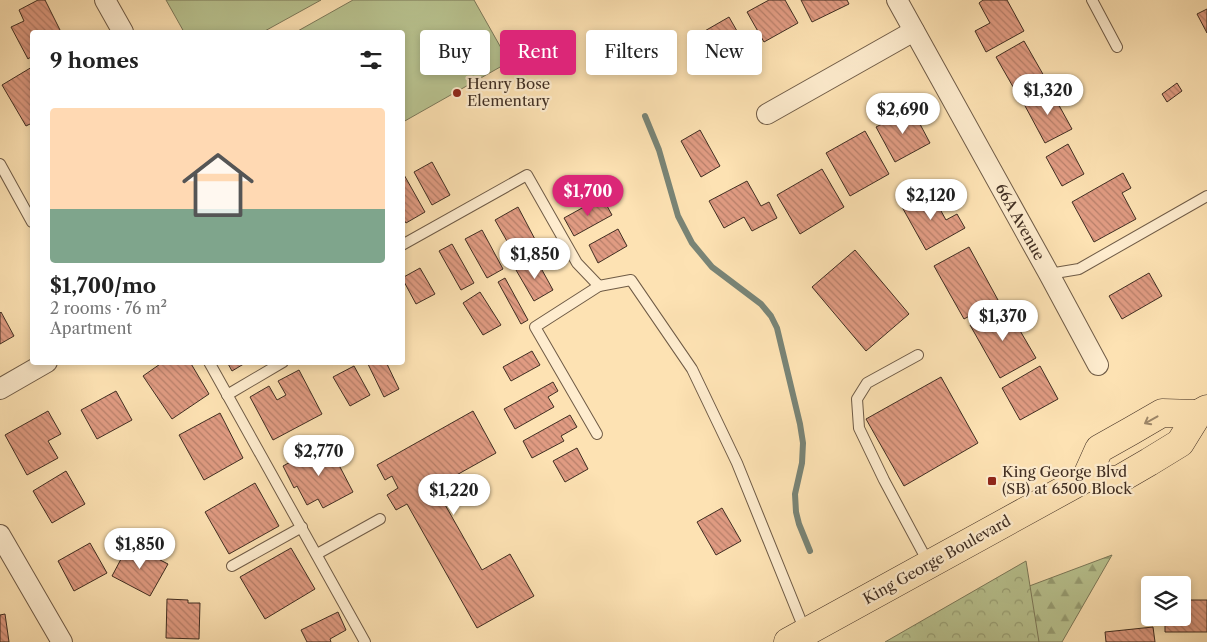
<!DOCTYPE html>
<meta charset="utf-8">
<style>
:root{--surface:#fff;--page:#f6f6f6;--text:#222;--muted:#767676;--accent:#db2777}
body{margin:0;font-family:"Libre Caslon Text",serif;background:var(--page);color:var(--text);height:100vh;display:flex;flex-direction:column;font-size:19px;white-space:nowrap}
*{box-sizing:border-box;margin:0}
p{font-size:16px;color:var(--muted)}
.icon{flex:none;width:28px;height:28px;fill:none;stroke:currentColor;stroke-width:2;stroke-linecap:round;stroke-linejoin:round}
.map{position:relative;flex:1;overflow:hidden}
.panel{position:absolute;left:30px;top:30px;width:375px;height:335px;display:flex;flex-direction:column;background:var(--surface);border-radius:5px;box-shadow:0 2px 8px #0003}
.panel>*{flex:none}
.hud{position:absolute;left:420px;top:30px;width:475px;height:45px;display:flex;gap:10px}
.fabs{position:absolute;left:1141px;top:576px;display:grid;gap:10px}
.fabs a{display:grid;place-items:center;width:50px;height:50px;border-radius:5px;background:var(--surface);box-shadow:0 2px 8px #0003;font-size:25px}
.price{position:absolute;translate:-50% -42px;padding:0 11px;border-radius:18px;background:#fff;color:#222;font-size:16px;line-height:32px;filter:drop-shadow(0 1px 2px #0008)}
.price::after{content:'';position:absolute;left:50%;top:30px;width:15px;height:11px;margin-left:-8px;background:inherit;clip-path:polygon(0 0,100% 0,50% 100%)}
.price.active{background:var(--accent);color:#fff}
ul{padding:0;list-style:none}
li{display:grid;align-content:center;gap:10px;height:265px;padding:0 20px}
li span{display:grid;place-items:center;height:155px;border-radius:5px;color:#555}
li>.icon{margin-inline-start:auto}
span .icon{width:90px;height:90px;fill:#fffc;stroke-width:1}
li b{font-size:21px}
h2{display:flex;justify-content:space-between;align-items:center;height:60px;padding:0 20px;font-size:21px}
.pill{padding:0 18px;border-radius:5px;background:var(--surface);box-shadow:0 2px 8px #0003;font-size:18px;line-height:45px}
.pill.active{background:var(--accent);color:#fff}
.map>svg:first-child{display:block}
</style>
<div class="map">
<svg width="1207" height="642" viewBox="0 0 1207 642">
<defs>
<pattern id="forest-firs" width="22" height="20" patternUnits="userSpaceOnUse" patternTransform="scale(1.25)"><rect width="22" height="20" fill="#b9c491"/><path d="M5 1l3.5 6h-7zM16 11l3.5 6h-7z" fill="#98a076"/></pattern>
<pattern id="park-crowns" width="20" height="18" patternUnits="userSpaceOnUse" patternTransform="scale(1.25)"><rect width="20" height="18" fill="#b9c491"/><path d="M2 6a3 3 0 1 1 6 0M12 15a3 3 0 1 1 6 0" fill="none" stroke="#98a076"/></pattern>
<pattern id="building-back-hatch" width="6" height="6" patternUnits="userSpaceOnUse" patternTransform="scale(1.25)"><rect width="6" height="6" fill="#e09b82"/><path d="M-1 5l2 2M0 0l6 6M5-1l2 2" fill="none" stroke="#b77f6a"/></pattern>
</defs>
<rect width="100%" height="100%" fill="#fde2b3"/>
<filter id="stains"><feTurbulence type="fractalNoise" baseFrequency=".004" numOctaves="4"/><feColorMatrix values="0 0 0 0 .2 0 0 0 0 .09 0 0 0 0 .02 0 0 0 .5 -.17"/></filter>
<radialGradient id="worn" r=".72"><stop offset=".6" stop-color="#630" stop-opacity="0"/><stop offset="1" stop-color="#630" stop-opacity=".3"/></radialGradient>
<!-- grass -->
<g fill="#b9c491" stroke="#7c795a">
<path d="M166,0h155l-58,32h-79z"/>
<path d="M353,0h121l35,62 -106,60 -1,-90h-106z"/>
</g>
<!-- forest -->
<path fill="url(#forest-firs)" stroke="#7c795a" d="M1112,555l-50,87h-142l88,-48z"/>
<!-- park -->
<path fill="url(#park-crowns)" stroke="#7c795a" d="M1026,561l13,81h-154z"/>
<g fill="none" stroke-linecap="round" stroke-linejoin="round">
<!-- stream -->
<path stroke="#798476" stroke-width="6" d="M645,116l14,34 19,66 14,27 20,24 49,37 10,12 6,12 23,96 3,19 -1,20 -7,31 1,18 3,12 11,27"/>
</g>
<!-- building -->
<g fill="url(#building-back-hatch)" stroke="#402e22">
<path d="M38,0h7l16,32h-29v24l-4,3 -17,-32 13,-6 -5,-11z"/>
<path d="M769,0h16l13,23 -34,19 -17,-30z"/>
<path d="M801,0h46l2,4 -37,18z"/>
<path d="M983,0h24l17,31 -38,21 -11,-21 15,-8 -11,-20z"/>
<path d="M1207,9v24l-10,-19z"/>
<path d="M729,17l16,28 -33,19 -16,-28z"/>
<path d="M1024,41l20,35 -28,16 -20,-35z"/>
<path d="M32,67v56l-6,3 -24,-41z"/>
<path d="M1177,83l5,8 -15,11 -5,-8z"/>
<path d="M1050,89l22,40 -27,14 -21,-39z"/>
<path d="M912,109l18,34 -35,19 -19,-35z"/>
<path d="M700,130l20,36 -19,11 -20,-36z"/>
<path d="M865,131l24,43 -39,22 -24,-43z"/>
<path d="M1068,144l16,30 -22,12 -16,-29z"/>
<path d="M432,162l18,33 -18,10 -18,-33z"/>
<path d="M822,169l22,38 -44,27 -23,-39z"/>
<path d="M403,173l22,39 -19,11 -4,-6z"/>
<path d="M1123,173l8,15 -9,5 14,26 -42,23 -22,-40z"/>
<path d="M747,181l14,25 8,-4 8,16 -25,13 -8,-14 -20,11 -15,-27z"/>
<path d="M930,191l16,29 11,-6 8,14 -39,22 -24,-43z"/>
<path d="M602,197l10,18 -38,21 -10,-18z"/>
<path d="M518,207l20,38 -22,12 -21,-37z"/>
<path d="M618,229l9,17 -29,17 -9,-18z"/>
<path d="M482,230l21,39 -16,9 -22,-39z"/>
<path d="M452,244l22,39 -13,7 -22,-39z"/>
<path d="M969,247l29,53 -34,19 -30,-53z"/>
<path d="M855,250l54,64 -43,37 -54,-64z"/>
<path d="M536,259l17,31 -19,11 -18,-31z"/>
<path d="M420,268l15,26 -19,10 -14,-26z"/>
<path d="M1149,273l13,23 -40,23 -13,-23z"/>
<path d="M505,278l23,42 -7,4 -23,-42z"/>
<path d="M480,292l21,33 -18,10 -20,-32z"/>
<path d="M1005,305l31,53 -36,20 -30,-53z"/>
<path d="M1,312l13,24 -14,8v-31z"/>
<path d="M532,351l8,14 -29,16 -8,-14z"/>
<path d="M163,362h27l19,32 -37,25 -29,-43z"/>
<path d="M227,362h20l-15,9z"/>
<path d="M367,362h19l13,27 -15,8z"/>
<path d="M354,366l16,29 -20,11 -17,-29z"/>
<path d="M1040,366l18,33 -38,21 -18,-32z"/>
<path d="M299,370l23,44 -49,26 -23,-43 19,-11 8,14 9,-5 -8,-14z"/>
<path d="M941,377l37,66 -74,43 -38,-67z"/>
<path d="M553,382l5,9 -10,6 6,10 -39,22 -11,-20z"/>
<path d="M116,391l16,29 -35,19 -16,-29z"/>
<path d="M48,411l13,23 -13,7 10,17 -31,17 -22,-40z"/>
<path d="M473,411l23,42 -61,34 47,83 28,-16 24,42 -57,32 -70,-124 -11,6 -9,-15 11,-7 -6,-12 -7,4 -8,-15z"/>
<path d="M220,413l23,45 -39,22 -25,-45z"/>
<path d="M570,415l7,12 -16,9 3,5 -32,17 -9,-17z"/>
<path d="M327,442l26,50 -30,16 -5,-9 -11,6 -10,-19 -3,2 -11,-22z"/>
<path d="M577,448l11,21 -23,13 -12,-21z"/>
<path d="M66,471l19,33 -33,19 -19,-32z"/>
<path d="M255,483l24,43 -50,28 -24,-42z"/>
<path d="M722,508l19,33 -25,14 -19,-33z"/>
<path d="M90,543l17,30 -33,18 -16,-30z"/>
<path d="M129,544l39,20 -18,32 -38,-20z"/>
<path d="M291,548l24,41 -50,30 -25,-42z"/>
<path d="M167,599l21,1v3h12l-1,36 -33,-1z"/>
<path d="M1182,600h25v32h-42v-14h17z"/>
<path d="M338,612l8,18 -16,9 1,3h-24l-6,-12z"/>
<path d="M5,614l4,28h-9v-27z"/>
<path d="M1153,627l2,15h-49l-1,-10z"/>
</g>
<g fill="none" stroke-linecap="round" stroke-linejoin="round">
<defs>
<g id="service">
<path d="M1092,0l25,47"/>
<path d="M0,164l32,58"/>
<path d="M402,245l125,-70 50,88 22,23 32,-6 61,89 45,94 68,168"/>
<path d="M1049,274l30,-5 128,-73"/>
<path d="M918,355l-51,28 -10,16 2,29 25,52 45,84"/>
<path d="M209,362l156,280"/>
<path d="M227,395l56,-33"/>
<path d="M597,434l-62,-107 64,-41"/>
<path d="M317,554l63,-35"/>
<path d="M232,566l70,-39"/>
</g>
<g id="minor">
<path d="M105,0l18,32"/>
<path d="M897,0l152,274 49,91"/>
<path d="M767,114l147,-83"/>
<path d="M0,389l47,-27"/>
<path d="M0,535l62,107"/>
</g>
<g id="primary">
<path d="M1086,478l13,-29 32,-18 31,-18 36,1"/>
<path d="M788,642l298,-164 32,2 31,-18 31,-19 18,-29 9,-5"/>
</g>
</defs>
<!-- service casing -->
<use href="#service" stroke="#6f5b46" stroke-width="12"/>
<!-- minor casing -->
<use href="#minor" stroke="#6f5b46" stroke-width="22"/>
<!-- primary casing -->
<use href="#primary" stroke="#402e22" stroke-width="29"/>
<!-- service -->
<use href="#service" stroke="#feecce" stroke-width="10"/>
<!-- minor -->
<use href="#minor" stroke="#feecce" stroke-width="20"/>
<!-- primary -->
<use href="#primary" stroke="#fde2b3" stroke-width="28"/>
</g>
<!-- one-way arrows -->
<defs><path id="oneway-shaft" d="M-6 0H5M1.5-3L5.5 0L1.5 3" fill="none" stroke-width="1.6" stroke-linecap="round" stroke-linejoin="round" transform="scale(1.25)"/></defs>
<use stroke="#9e886a" href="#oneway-shaft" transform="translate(1151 420) rotate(151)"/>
<!-- markers -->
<g fill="#8f2418" stroke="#feecce" stroke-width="2">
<circle cx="457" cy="93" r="5"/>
<rect x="987" y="476" width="10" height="10" rx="2.5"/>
</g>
<g text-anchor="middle" stroke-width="4.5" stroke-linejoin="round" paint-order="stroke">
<!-- poi labels -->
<g font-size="15" fill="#402e22" stroke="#feecce" text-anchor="start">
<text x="467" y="89">Henry Bose<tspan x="467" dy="17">Elementary</tspan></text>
<text x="1002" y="477">King George Blvd<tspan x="1002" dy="17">(SB) at 6500 Block</tspan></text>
</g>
<!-- street labels -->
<g font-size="15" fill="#402e22" stroke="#feecce">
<text transform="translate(1020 222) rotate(61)" y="5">66A Avenue</text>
<text transform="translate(937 560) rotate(-29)" y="5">King George Boulevard</text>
</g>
</g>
<rect width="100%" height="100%" filter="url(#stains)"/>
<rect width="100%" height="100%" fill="url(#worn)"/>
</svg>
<div class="fabs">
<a><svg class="icon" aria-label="layers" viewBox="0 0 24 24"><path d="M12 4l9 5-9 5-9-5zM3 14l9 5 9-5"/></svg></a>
</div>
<b class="price" style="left:1048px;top:116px">$1,320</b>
<b class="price" style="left:903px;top:135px">$2,690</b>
<b class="price active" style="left:588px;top:217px">$1,700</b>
<b class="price" style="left:931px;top:221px">$2,120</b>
<b class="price" style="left:535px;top:280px">$1,850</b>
<b class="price" style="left:1003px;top:342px">$1,370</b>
<b class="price" style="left:319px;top:477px">$2,770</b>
<b class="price" style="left:454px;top:516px">$1,220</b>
<b class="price" style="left:140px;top:570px">$1,850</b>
<div class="hud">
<a class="pill">Buy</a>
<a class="pill active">Rent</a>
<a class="pill">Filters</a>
<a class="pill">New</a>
</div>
<section class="panel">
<h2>9 homes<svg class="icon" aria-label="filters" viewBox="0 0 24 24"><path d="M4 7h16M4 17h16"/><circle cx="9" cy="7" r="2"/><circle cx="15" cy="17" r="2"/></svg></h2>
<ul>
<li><span style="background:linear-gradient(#ffd9b3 65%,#7fa58c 0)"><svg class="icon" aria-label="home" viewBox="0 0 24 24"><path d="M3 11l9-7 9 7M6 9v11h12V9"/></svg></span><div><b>$1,700/mo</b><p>2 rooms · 76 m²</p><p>Apartment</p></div></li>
</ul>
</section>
</div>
